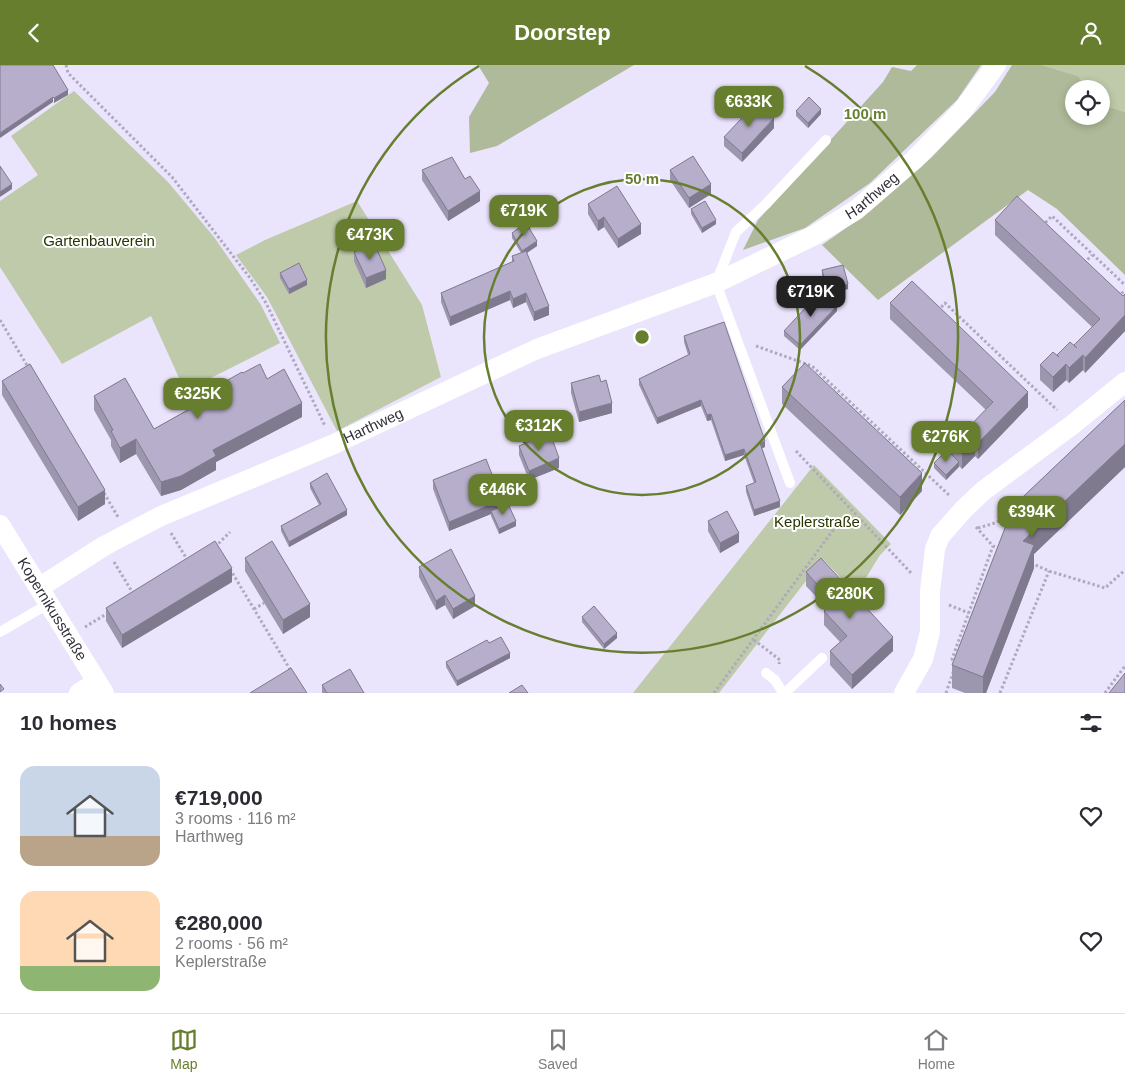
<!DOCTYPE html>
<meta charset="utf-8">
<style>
:root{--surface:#fff;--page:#f2f2f3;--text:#2b2b33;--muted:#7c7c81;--line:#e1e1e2;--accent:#677e2f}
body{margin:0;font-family:Helvetica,sans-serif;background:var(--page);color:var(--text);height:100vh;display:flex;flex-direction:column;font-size:19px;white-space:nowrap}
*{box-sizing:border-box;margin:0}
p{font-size:16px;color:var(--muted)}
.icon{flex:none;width:28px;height:28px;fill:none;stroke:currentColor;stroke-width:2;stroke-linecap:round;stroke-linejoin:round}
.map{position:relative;height:628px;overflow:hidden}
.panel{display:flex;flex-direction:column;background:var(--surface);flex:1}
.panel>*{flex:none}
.controls{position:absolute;left:1065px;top:15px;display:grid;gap:10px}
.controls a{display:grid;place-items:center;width:45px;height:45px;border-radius:50%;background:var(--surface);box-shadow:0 2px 8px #0003;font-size:25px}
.price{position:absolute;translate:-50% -42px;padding:0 11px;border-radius:10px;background:var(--accent);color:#fff;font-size:16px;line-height:32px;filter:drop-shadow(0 1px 2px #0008)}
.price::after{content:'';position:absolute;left:50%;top:30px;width:15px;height:11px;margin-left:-8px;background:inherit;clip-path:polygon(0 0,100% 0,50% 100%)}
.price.active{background:#222;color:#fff}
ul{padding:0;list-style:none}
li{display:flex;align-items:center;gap:15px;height:125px;padding:0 20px}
li span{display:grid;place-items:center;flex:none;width:140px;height:100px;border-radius:15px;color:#555}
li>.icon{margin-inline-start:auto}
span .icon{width:60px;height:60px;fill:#fffc;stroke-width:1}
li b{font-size:21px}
h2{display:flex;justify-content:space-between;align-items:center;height:60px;padding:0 20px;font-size:21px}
header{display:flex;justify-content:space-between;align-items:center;height:65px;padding:0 20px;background:var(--accent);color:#fff;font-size:22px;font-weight:700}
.tabs{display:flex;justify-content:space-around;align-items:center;height:70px;border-top:1px solid var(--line);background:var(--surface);font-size:14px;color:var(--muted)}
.tabs a{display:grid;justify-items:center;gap:2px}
.tabs .active{color:var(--accent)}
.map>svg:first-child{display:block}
</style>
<header><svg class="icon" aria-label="back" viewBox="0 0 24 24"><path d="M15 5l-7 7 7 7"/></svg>Doorstep<svg class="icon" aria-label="person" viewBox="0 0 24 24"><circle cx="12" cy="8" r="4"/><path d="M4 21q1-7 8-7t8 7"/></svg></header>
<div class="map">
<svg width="1125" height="628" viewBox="0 0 1125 628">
<rect width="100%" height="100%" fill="#eae4fc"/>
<!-- green -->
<g fill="#becaa9">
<path d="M1042,0h83v47l-24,-8v-15h-14l-9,-13z"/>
<path d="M74,26l94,91 46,55 47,68 19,38 -95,48 -34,-75 -89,48 -62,-97v-66l38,-26 -27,-39z"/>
<path d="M357,136l65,104 19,72 -104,54 -70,-134 -31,-42 29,-15z"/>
<path d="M814,400l77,79 -11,11 -24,39 -33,-35 -104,134h-86z"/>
</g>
<!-- forest -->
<g fill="#aeba99">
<path d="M478,0h156l-137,81 -27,7 -1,-36 20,-34z"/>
<path d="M917,0h64l-24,35 -87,83 -65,45 -62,22 15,-30 125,-138 9,-15 19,4z"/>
<path d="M1012,0h30l36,11 9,13h-13v27h27v-12l24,8v163l-68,-66 -29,-19 -150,110 -56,-55 48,-34 61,-53 64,-66z"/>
</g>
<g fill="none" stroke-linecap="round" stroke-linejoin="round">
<!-- path -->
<g stroke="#aea9bd" stroke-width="3" stroke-dasharray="2.5 2.5" stroke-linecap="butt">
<path d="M66,0l2,8 104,104 78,101 16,25 59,123"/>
<path d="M1042,161l10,-10 73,69"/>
<path d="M1084,198l8,-8"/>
<path d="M1118,232l7,-7"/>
<path d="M938,246l7,-8 112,107"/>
<path d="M0,255l28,47"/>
<path d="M756,281l56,20 138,130"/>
<path d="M796,386l116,123"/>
<path d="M104,428l14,24"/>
<path d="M976,462l17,19 7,3"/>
<path d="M978,463l17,-5 14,-7"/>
<path d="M171,468l17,28"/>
<path d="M215,482l15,-15"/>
<path d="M114,497l20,33"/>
<path d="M1031,498l18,8 56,17 20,-18"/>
<path d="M230,504l61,102"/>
<path d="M949,540l20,8"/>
<path d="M254,544l10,-6"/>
<path d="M85,562l23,-14"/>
<path d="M754,575l26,20 -1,4"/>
<path d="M956,599l-4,-5 41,-113"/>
<path d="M714,628l125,-171"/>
<path d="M946,628l8,-23"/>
<path d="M1000,628l49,-122"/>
<path d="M1105,628l20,-27"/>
</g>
<!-- service -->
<g stroke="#fff" stroke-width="10">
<path d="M790,418l-74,-200 20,-51 30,-28 60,-64"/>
<path d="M0,567l50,-29"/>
<path d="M766,608l9,7 8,13"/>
<path d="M785,628l37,-35"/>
</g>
<!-- minor -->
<g stroke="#fff" stroke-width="20">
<path id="s1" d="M0,460l104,168"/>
<path id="s2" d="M40,522l64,-41 57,-30 173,-72 203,-95 179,-66 99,-48 41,-25 58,-50 48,-49 34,-46"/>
<path d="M79,628l18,-11"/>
<path d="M904,628l19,-34 7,-27v-41l5,-42 5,-13 24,-27 19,-18 89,-66 53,-43"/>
</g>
</g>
<!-- wall -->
<g fill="#9d96af">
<path d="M796,46l25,3 -13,14 -12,-12z"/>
<path d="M774,63l-32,34 -18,-16v-9z"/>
<path d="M422,105l58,31 -32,20 -26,-41z"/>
<path d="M670,105l41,24 -22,14 -19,-28z"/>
<path d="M588,139l53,30 -23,14 -14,-21 -6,4 -10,-17z"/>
<path d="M691,144l25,15 -14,9 -11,-19z"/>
<path d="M995,155l128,76 2,-2v37l-40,42 -2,-3 -14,13 -3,-3 -13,12 -13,-12v-15l34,-20 18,-18 -97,-92z"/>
<path d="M512,168l25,13 -10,7 22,62 -15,6 -8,-19 -13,6 -3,-8 -60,26 -9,-24v-9l71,-31v-6l9,-3 -9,-15z"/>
<path d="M354,187l32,27 -20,9 -12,-27z"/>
<path d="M822,205l26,19 -21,5 -5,-19z"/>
<path d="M280,208l27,12 -18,9 -9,-16z"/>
<path d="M890,238l138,104 -50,52 -3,-3 -13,13 -3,-3 -13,14 -12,-12v-5l16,-10v-11l15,-11 21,-21 -96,-91z"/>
<path d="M837,246l-37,39 -16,-14v-5z"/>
<path d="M684,271l81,111 -3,1 18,59 -26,9 -8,-24v-6l8,-3 -10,-28 -19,6 -14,-41 -4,1 -6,-15 -44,18 -18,-39v-6l49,-24 -4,-13z"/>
<path d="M243,308l24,6 35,38 -86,45v8l-35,20 -20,6 -25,-42 -16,9 -9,-17v-6l-17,-30v-14l60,33 56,-32v-7z"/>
<path d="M2,316l103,123 -27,17 -76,-126z"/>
<path d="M601,317l11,31 -33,9 -8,-29v-10z"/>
<path d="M782,322l140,104 -22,24 -118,-111z"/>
<path d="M1125,335v67l-91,87v14l-48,125h-21l-13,-5v-23l55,-142v-11z"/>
<path d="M519,381l40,22 -30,12 -10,-25z"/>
<path d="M433,415l69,26 14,20 -17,8 -8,-18v-2l-42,17 -16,-42z"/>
<path d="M310,418l37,32 -58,32 -8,-16v-5l38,-21 -9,-17z"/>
<path d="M708,456l31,21 -19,11 -12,-22z"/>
<path d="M245,493l65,59 -27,17 -38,-63z"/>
<path d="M419,502l56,39 -22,13 -8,-14 -9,5 -17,-33z"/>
<path d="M806,507l87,79 -41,38 -22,-24v-14l10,-9 -16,-17v-14l3,-3 -21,-22z"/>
<path d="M232,517l-110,66 -16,-27v-13z"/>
<path d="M582,552l35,21 -13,11 -22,-27z"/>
<path d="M489,578l21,15 -53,28 -11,-19v-5z"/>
<path d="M322,620l42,8h-42z"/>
</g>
<!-- shaded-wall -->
<g fill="#7f7a8e">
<path d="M68,25v5l-14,8v-5z"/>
<path d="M53,32v5l-53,36v-5z"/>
<path d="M821,44v5l-13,14v-5z"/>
<path d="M774,53v10l-32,34v-9z"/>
<path d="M12,119v5l-12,8v-5z"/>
<path d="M711,119v10l-22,14v-10z"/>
<path d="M480,126v10l-32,20v-10z"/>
<path d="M604,152v10l-6,4v-10z"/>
<path d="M716,155v4l-14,9v-5z"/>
<path d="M641,159v10l-23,14v-9z"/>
<path d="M537,176v5l-15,10v-5z"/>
<path d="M386,205v9l-20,9v-10z"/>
<path d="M307,215v5l-18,9v-5z"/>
<path d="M848,219v5l-21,5v-5z"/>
<path d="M510,226v9l-60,26v-9z"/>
<path d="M526,228v9l-13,6v-9z"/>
<path d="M549,241v9l-15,6v-9z"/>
<path d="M837,241v5l-37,39v-5z"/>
<path d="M1125,250v16l-40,42v-15z"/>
<path d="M1083,290v15l-14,13v-15z"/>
<path d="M1066,299v16l-13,12v-15z"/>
<path d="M1028,327v15l-50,52v-16z"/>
<path d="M701,335v6l-44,18v-6z"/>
<path d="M302,338v14l-86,45v8l-35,20 -20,6v-14l52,-32z"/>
<path d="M612,338v10l-33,9v-10z"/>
<path d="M711,349v6l-4,1v-6z"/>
<path d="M136,374v15l-16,9v-15z"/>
<path d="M765,376v6l-5,2v-6z"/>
<path d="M975,376v15l-13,13v-15z"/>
<path d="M1125,379v23l-91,87v14l-48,125h-3v-16l40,-136z"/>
<path d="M744,384v6l-19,6v-6z"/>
<path d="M559,393v10l-30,12v-9z"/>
<path d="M959,397v5l-13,13v-5z"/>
<path d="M922,408v18l-22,24v-18z"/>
<path d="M105,425v14l-27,17v-14z"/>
<path d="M502,435v10l-11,1v3l-42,17v-9z"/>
<path d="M780,436v6l-26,9v-6z"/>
<path d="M347,445v5l-58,32v-5z"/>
<path d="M516,456v5l-17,8v-5z"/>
<path d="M739,468v9l-19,11v-10z"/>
<path d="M232,503v14l-110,66v-13z"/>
<path d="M445,530v10l-9,5v-9z"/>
<path d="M475,531v10l-22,13v-10z"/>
<path d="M310,539v13l-27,17v-14z"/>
<path d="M617,568v5l-13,11v-5z"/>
<path d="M893,572v14l-41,38v-14z"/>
<path d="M510,588v5l-53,28v-5z"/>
</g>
<!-- building -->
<g fill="#b6aecb" stroke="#7f7a8e">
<path d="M0,0h53l15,25 -14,8 -1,-1 -53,36z"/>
<path d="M809,32l12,12 -13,14 -12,-12z"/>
<path d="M757,37l17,16 -32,35 -18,-16z"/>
<path d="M693,91l18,28 -22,14 -19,-28z"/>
<path d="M452,92l13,22 5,-3 10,15 -32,20 -26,-41z"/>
<path d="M0,101l12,18 -12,8z"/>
<path d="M617,121l24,38 -23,15 -14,-22 -6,4 -10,-17z"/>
<path d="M1017,131l106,100 2,-2v21l-40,43 -2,-3 -14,13 -3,-4 -13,13 -13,-12 13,-13 6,5 -2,-2 13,-13 7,6 -3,-3 26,-26 -105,-99z"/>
<path d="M705,136l11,19 -14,8 -11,-19z"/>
<path d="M526,158l11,18 -15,10 -10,-18z"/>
<path d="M374,178l12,27 -20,8 -12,-26z"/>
<path d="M526,186l23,55 -15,6 -8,-19 -13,6 -3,-8 -60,26 -9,-24 73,-32 -2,-5z"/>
<path d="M299,198l8,17 -18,9 -9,-16z"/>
<path d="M843,200l5,19 -21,5 -5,-19z"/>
<path d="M912,216l116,111 -50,51 -3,-2 -13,13 -12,-12 13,-13 2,2 28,-29 -103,-99z"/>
<path d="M821,226l16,15 -37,39 -16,-14z"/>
<path d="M724,257l41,119 -5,2 20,58 -26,9 -8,-24 10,-4 -12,-33 -19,6 -14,-41 -4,1 -6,-15 -44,18 -18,-39 51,-25 -6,-18z"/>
<path d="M805,298l117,110 -22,24 -118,-110z"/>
<path d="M30,299l75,126 -27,17 -76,-126z"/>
<path d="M260,299l7,15 17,-10 18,34 -89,47 3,6 -35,20 -20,6 -25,-43 -16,9 -9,-17 2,-1 -19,-34 31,-18 29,51 59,-33 -3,-6 32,-18 1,1z"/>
<path d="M599,310l2,7 5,-2 6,23 -33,9 -8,-29z"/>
<path d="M1125,335v44l-102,97 11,4 -51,132 -31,-12 58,-150 -3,-3z"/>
<path d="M550,368l9,25 -30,13 -10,-25z"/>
<path d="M947,385l12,12 -13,13 -12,-12z"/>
<path d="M486,394l16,41 -53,22 -16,-42z"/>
<path d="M327,408l20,37 -58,32 -8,-16 40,-22 -11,-21z"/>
<path d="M508,439l8,17 -17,8 -8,-18z"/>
<path d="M727,446l12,22 -19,10 -12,-22z"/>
<path d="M215,476l17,27 -110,67 -16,-27z"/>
<path d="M272,476l38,63 -27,16 -38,-62z"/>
<path d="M451,484l24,47 -22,13 -8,-14 -9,6 -17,-34z"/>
<path d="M821,493l72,79 -41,38 -22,-24 17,-15 -23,-25 9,-9 -27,-30z"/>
<path d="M594,541l23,27 -13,11 -22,-27z"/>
<path d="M501,572l9,16 -53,28 -11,-19 41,-22 2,3z"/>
<path d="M291,603l16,25h-57z"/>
<path d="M350,604l14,24h-37l-5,-8z"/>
<path d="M1125,608v20h-16z"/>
<path d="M0,619l4,5 -4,3z"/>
<path d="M522,620l6,8h-19z"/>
</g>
<!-- distance rings -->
<g fill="none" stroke="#677e2f" stroke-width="2.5">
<circle cx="642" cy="272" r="158"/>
<path d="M805 1A316 316 0 1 1 479 1"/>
</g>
<g text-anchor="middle" stroke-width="4" stroke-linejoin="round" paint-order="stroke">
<!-- street labels -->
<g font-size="15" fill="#322f3b" stroke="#fff">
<text dy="5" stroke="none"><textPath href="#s2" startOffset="922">Harthweg</textPath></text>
<text dy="5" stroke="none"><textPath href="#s2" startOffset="371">Harthweg</textPath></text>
<text dy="5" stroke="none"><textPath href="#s1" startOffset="99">Kopernikusstraße</textPath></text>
</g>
<!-- park labels -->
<g font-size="15" fill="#273400" stroke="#fff">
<text x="99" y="181">Gartenbauverein</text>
<text x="817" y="462">Keplerstraße</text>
</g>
</g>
<circle cx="642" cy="272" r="8" fill="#677e2f" stroke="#fff" stroke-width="2.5"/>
<g font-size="15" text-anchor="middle" font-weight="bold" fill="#677e2f" stroke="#fff" stroke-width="4" stroke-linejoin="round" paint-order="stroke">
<text x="865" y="54">100 m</text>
<text x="642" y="119">50 m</text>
</g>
</svg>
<div class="controls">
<a><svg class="icon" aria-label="locate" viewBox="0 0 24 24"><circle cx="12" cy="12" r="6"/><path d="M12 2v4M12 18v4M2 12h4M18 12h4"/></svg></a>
</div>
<b class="price" style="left:749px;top:63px">€633K</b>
<b class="price" style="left:524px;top:172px">€719K</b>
<b class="price" style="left:370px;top:196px">€473K</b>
<b class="price active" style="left:811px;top:253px">€719K</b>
<b class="price" style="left:198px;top:355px">€325K</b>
<b class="price" style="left:539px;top:387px">€312K</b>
<b class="price" style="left:946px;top:398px">€276K</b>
<b class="price" style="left:503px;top:451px">€446K</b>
<b class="price" style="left:1032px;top:473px">€394K</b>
<b class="price" style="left:850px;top:555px">€280K</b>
</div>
<section class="panel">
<h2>10 homes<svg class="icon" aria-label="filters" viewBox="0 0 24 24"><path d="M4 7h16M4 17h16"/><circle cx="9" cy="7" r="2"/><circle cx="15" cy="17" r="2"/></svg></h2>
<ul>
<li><span style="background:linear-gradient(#c9d6e8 70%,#b9a48a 0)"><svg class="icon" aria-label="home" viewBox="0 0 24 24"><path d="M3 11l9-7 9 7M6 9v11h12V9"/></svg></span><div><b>€719,000</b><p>3 rooms · 116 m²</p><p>Harthweg</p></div><svg class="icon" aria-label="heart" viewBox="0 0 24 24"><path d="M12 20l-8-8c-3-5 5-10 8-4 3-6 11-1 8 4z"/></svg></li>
<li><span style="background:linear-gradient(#ffd9b3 75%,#8fb573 0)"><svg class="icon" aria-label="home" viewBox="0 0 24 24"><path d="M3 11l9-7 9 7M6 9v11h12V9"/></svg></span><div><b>€280,000</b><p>2 rooms · 56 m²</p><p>Keplerstraße</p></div><svg class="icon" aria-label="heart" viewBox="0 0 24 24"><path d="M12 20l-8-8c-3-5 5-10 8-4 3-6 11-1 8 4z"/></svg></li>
</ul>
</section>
<nav class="tabs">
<a class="active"><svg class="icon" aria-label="map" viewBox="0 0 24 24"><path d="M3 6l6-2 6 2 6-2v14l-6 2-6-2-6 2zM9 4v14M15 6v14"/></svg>Map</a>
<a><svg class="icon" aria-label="saved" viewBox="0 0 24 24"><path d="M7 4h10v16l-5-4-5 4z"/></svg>Saved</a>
<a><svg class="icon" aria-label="home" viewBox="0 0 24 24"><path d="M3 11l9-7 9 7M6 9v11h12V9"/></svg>Home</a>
</nav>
